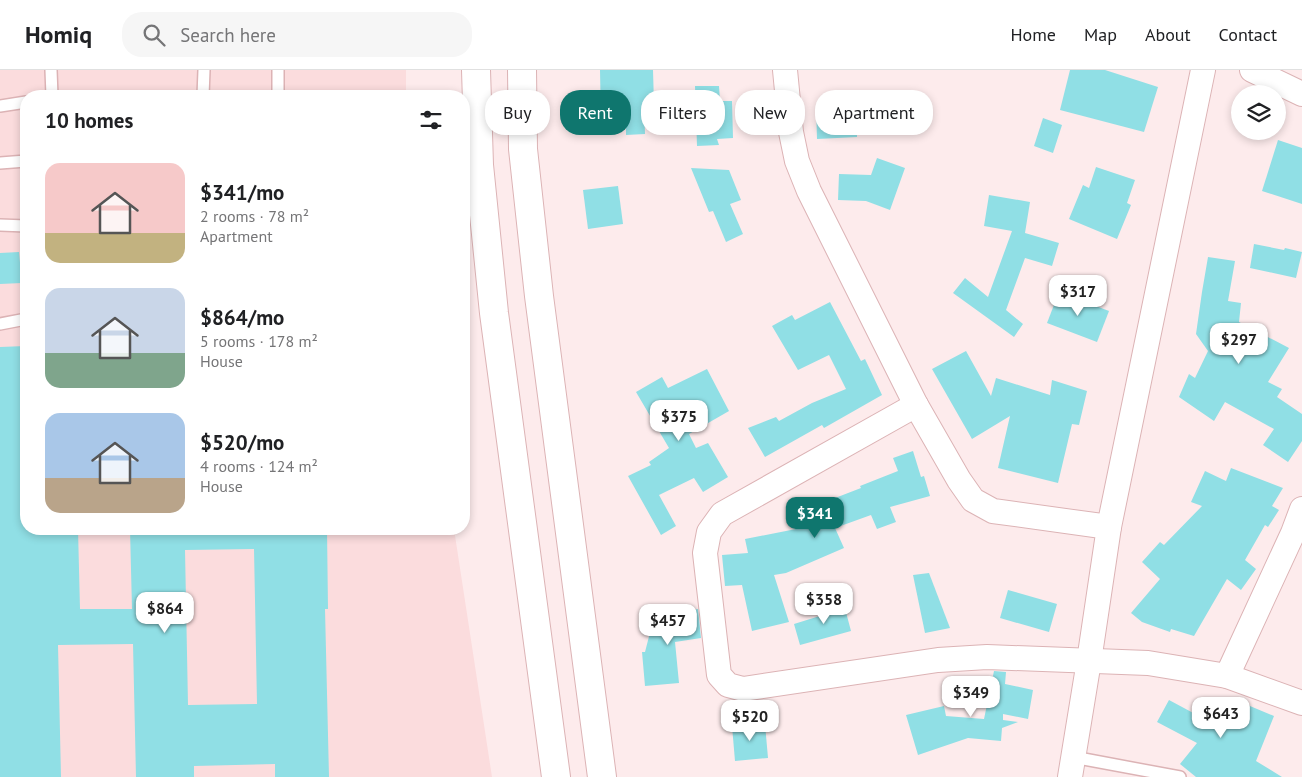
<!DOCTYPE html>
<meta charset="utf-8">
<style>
:root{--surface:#fff;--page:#f6f6f6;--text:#202124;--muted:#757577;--line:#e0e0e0;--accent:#0f766e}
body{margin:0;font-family:"PT Sans",sans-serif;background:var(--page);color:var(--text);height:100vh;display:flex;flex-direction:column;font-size:19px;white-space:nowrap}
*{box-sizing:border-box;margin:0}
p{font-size:16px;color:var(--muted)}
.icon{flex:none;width:28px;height:28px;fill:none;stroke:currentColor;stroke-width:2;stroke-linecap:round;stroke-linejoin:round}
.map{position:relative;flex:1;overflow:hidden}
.panel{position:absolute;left:20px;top:20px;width:450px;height:445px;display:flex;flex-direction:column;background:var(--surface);border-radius:20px;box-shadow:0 2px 8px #0003}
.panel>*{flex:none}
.top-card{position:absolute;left:485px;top:20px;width:475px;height:45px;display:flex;gap:10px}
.fabs{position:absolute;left:1231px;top:15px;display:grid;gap:10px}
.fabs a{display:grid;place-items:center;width:55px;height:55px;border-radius:50%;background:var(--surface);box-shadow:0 2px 8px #0003;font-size:25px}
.price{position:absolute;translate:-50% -42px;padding:0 11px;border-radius:10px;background:#fff;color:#222;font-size:16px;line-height:32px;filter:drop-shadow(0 1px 2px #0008)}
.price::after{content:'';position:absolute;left:50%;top:30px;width:15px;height:11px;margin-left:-8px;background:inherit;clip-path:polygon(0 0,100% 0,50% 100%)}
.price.current{background:var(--accent);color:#fff}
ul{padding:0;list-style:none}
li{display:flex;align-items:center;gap:15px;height:125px;padding:0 25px}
li span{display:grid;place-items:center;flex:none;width:140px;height:100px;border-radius:15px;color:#555}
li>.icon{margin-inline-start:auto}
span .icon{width:60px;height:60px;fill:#fffc;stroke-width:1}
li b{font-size:21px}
h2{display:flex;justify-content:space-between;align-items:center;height:60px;padding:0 25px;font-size:21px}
.chip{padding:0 18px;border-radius:20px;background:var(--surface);box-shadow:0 2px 8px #0003;font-size:18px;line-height:45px}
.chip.current{background:var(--accent);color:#fff}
header{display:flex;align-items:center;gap:30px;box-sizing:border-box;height:70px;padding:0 25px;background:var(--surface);border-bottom:1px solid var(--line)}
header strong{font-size:24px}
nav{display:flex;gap:28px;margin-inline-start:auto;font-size:18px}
.search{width:350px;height:45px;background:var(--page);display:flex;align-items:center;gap:12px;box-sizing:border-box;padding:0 18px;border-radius:20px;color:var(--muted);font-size:19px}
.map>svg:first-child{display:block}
</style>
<header>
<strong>Homiq</strong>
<div class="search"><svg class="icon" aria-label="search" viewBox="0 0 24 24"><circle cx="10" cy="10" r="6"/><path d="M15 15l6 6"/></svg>Search here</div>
<nav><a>Home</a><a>Map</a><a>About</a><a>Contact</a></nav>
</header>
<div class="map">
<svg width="1302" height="707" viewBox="0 0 1302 707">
<rect width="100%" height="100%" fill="#fdebec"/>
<!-- built -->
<path fill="#fbdcdd" d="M0,0h406v26h-380v433h428l38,248h-492z"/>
<!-- building -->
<g fill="#90dfe5" fill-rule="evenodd">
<path d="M600,0h53l1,34h-10l1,30 -19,1v-13h-25z"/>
<path d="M1070,0h35l53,17 -14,45 -84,-22z"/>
<path d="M695,16h24l1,15h12l1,37 -16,1 2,6 -22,1z"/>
<path d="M900,22l2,26 -45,4v15l-40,2 -1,-33 25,-1 -1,-10z"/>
<path d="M1043,48l19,7 -9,28 -19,-7z"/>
<path d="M1278,70l24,8v56l-40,-13z"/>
<path d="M877,88l28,10 -15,42 -24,-9 -28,-1 1,-26 32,1z"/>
<path d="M1096,97l39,13 -8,23 4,2 -14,34 -48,-20 14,-34 6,3z"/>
<path d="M691,98l38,2 12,30 -11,4 13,30 -17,8 -13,-31 -4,1z"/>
<path d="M618,116l5,38 -35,5 -5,-39z"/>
<path d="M989,125l41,7 -5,31 34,10 -7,23 -27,-8 -19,52 17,14 -9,13 -61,-44 12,-15 23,19 24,-66 -28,-5z"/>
<path d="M1254,174l30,6 1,-2 17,4 -6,26 -46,-10z"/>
<path d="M19,182l3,31 -22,1v-31z"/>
<path d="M1208,187l27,4 -7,40 13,2 -2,19 50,26 -21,34 14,7 -5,8 25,17v27l-14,21 -25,-17 11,-16 -49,-27 -11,19 -35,-24 10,-23 6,4 13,-27 -12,-17 6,-42z"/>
<path d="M1059,222l50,19 -12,31 -50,-19z"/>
<path d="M830,232l31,59 4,-2 17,36 -58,33 -2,-3 -57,32 -17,-29 28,-11 3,4 33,-18 34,-14 -17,-34 -31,15 -26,-44 20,-11 3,5z"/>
<path d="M26,276v183h52l2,80h52l-2,-80h197l1,80h-3l4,168h-54v-13l-81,2v11h-58l-3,-133 -75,1 3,132h-61v-430zM254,479l3,155 -69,1 -3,-155z"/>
<path d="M966,281l25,45 5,-18 54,17 2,-15 35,11 -8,34 -7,-1 -14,59 -60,-15 12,-52 -38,23 -40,-70z"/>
<path d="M707,299l22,42 -40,23 7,14 12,-5 20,34 -25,15 -9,-14 -35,17 17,31 -15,9 -33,-59 23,-11 -2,-3 20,-14 -33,-56 26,-15 6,11z"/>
<path d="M913,381l8,26 3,-1 6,20 -40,11 6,15 -19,7 -6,-14 -36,13 9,20 -58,25 -12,2 15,47 -37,9 -10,-46 -17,1 -3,-31 26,-2 -3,-14 51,-10 -5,-14 70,-27 -1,-2 38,-15 -5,-13z"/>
<path d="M1231,398l52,20 -11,18 7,4 -11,17 -3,-2 -20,35 11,9 -15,21 -14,-11 -33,57 -23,-7 -1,3 -28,-10 -11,-9 29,-34 -18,-17 18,-20 4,3 38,-39 -11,-4 14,-31 21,10z"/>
<path d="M929,503l21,55 -25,5 -12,-58z"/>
<path d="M1008,520l49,14 -8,28 -49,-14z"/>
<path d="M843,531l8,30 -51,14 -6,-21 29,-9 -2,-7z"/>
<path d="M698,539l3,29 -26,4 4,41 -34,3 -3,-34h3l9,-35z"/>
<path d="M994,601l12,1 -1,12 28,6 -5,29 -25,-5v6l15,2 -16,6 -1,13 -33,-3 -50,17 -12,-40 38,-9 2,10 38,3z"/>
<path d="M1204,627l30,14 4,-10 36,15 -18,45 26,16h-86l-16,-13 17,-21 -40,-21 12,-22 28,15z"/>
<path d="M765,654l3,34 -33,3 -3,-35z"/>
</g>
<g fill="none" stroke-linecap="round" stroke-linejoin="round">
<defs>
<g id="service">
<path d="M51,0l1,26"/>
<path d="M203,26l1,-26"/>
<path d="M278,26v-26"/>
<path d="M0,36l26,-4"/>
<path d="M0,93l26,-2"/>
<path d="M0,155l26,1"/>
<path d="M0,254l26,-5"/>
<path d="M1073,687l107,20"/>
</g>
<g id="minor">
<path d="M785,0l6,62 6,29 12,30 107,214 43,75 14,20 20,11 116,16"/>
<path d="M1252,0l50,24"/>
<path d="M916,335l-194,109 -13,18 -4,21 14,122 9,10 15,4 195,-29 49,-3 161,6 79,13 75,27"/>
<path d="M1227,606l66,-143 9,-24"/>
<path d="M1070,707l19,-116 20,-134 94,-457"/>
</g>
<g id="tertiary">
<path d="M476,0l3,95 15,148 62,464"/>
<path d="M522,0l1,79 16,147 63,481"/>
</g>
</defs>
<!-- service casing -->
<use href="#service" stroke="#dcb3b5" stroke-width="14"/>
<!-- minor casing -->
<use href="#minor" stroke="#dcb3b5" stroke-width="26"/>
<!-- tertiary casing -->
<use href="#tertiary" stroke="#dcb3b5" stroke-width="30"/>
<!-- service -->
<use href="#service" stroke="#fff" stroke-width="11"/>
<!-- minor -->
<use href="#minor" stroke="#fff" stroke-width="24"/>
<!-- tertiary -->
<use href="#tertiary" stroke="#fff" stroke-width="28"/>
</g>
</svg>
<div class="fabs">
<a><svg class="icon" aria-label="layers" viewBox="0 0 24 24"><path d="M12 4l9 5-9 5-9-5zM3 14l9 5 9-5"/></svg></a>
</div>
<b class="price" style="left:1078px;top:247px">$317</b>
<b class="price" style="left:1239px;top:295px">$297</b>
<b class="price" style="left:679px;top:372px">$375</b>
<b class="price current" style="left:815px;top:469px">$341</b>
<b class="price" style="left:824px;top:555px">$358</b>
<b class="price" style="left:165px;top:564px">$864</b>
<b class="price" style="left:668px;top:576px">$457</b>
<b class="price" style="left:971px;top:648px">$349</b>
<b class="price" style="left:1221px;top:669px">$643</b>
<b class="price" style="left:750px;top:672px">$520</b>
<div class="top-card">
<a class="chip">Buy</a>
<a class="chip current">Rent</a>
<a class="chip">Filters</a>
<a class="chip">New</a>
<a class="chip">Apartment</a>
</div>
<section class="panel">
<h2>10 homes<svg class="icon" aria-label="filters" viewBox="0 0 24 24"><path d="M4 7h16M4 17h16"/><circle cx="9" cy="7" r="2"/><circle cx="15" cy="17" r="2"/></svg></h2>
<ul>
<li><span style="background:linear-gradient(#f6c9c9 70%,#c2b280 0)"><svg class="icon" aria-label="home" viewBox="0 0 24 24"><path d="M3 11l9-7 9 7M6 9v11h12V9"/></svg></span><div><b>$341/mo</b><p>2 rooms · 78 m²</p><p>Apartment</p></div></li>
<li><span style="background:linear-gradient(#c9d6e8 65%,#7fa58c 0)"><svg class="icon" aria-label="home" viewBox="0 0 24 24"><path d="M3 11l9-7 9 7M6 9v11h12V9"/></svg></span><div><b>$864/mo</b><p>5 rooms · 178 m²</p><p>House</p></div></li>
<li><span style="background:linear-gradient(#a9c7e8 65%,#b9a48a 0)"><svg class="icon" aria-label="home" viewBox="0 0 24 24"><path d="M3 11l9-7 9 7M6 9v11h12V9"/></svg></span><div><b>$520/mo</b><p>4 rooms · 124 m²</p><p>House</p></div></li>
</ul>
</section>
</div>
